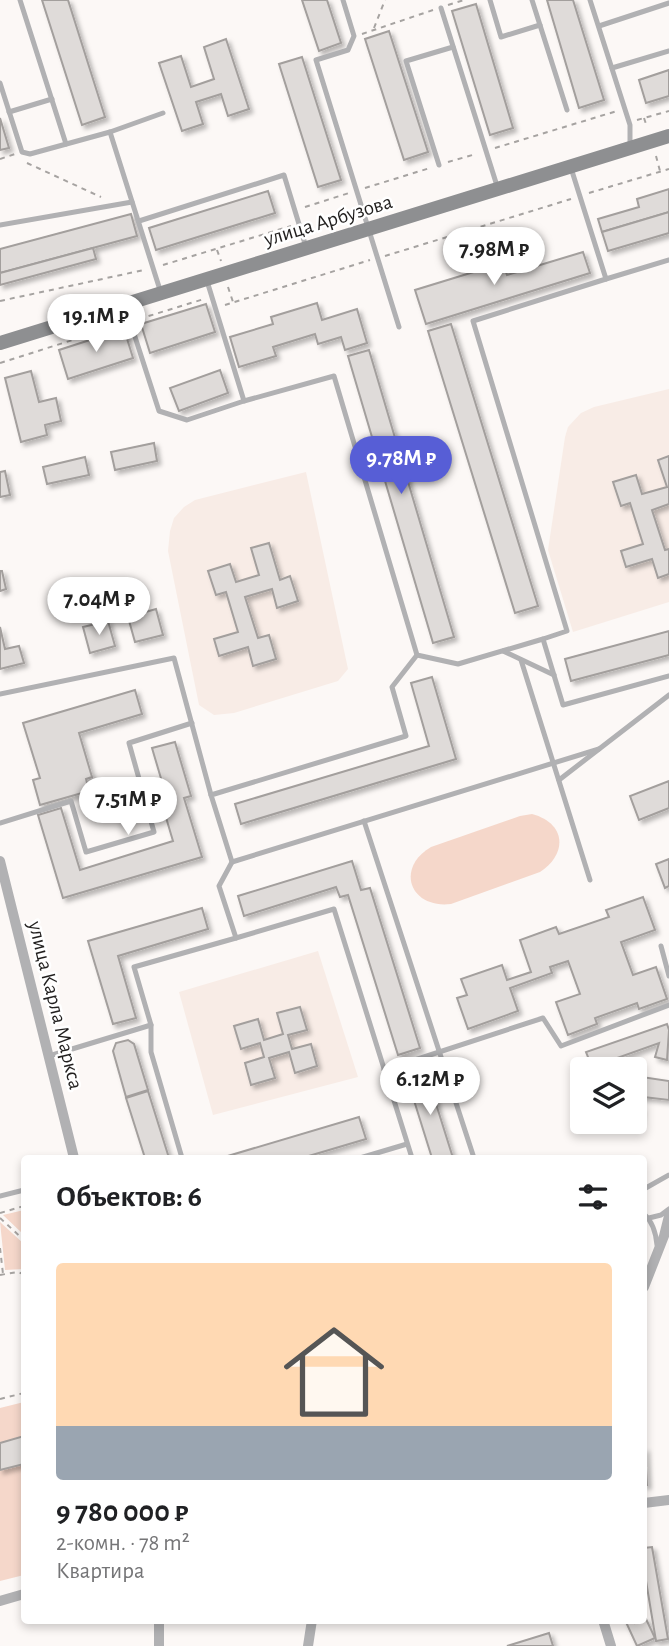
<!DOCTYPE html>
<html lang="ru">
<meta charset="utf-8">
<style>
:root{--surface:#fff;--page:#f2f2f2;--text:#202124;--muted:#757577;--line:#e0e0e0;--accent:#575ed6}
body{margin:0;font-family:"Alegreya Sans",sans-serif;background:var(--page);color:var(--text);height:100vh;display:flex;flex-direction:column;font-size:26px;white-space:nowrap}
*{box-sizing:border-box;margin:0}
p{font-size:23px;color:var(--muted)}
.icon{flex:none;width:38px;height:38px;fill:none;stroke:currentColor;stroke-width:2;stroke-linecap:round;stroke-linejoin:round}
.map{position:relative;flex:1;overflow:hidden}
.sheet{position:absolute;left:21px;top:1155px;width:626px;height:469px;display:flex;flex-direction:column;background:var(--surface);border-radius:7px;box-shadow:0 4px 10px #0003}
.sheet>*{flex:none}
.fabs{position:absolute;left:570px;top:1057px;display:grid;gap:14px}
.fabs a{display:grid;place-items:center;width:77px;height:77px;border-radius:7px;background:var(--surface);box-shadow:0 4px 10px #0003;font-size:35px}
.price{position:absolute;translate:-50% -60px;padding:0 16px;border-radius:24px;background:#fff;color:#222;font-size:23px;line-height:46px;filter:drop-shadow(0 2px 4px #0008)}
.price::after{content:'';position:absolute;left:50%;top:42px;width:21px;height:16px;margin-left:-10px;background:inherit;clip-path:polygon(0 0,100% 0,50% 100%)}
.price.active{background:var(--accent);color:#fff}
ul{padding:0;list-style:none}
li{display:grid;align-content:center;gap:14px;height:371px;padding:0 35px}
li+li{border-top:2px solid var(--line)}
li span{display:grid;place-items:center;height:217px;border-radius:7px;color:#555}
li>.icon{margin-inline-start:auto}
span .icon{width:126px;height:126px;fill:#fffc;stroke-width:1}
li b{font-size:30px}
h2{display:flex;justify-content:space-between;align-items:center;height:84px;padding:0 35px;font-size:30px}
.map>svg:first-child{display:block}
</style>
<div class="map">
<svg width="669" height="1646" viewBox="0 0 669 1646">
<defs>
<filter id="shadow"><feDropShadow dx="3.5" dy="3.5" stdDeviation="2" flood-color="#0004"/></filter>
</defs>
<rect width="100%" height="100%" fill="#fcf8f6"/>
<!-- built -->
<g fill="#f8ece6">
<path d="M669,389v213l-96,30 -25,-82 17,-113 3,-10 13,-14 13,-6z"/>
<path d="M306,472l42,197 -10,12 -104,32 -20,2 -15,-10 -31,-154 2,-20 4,-13 10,-11 11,-7z"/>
<path d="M318,951l40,126 -145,38 -34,-123z"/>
</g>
<!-- green -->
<g fill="#f5d7ca">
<path d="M532,814c34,9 36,40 8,58l-89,32c-41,5 -56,-36 -20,-57l89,-31z"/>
<path d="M24,1210v25l-21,-20z"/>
<path d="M0,1222l24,22v25l-19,1z"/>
<path d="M24,1402v173l-24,6v-173z"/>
</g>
<!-- building -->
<g fill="#dfdbd9" stroke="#a39f9d" stroke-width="2" filter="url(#shadow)">
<path d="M42,0h26l37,117 -23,8z"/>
<path d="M302,0h25l14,43 -22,8z"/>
<path d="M547,0h26l31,100 -25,8z"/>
<path d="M476,4l37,124 -23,7 -38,-124z"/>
<path d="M389,31l39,121 -24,8 -39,-121z"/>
<path d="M226,39l23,70 -21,7 -7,-22 -25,8 7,22 -21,7 -23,-68 22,-7 10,31 23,-8 -10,-32z"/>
<path d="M302,57l39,123 -23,7 -39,-123z"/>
<path d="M669,70v26l-23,7 -7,-23z"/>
<path d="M0,118l9,30 -9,2z"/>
<path d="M669,189v23l-67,20 -4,-13 41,-12 -2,-8z"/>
<path d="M268,191l7,22 -119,37 -7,-22z"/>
<path d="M669,212v21l-61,18 -6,-19z"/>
<path d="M131,214l6,22 -137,37v-24z"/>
<path d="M93,248l3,11 -96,26v-12z"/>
<path d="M583,252l7,21 -164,51 -11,-34 88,-27 4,12z"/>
<path d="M317,303l5,17 35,-11 10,34 -22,7 -4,-13 -23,7 -3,-10 -42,13 3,9 -37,11 -9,-30 43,-13 -2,-7z"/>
<path d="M206,304l9,28 -65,21 -9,-29z"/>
<path d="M451,324l87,282 -23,7 -87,-282z"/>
<path d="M124,329l9,29 -65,21 -9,-29z"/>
<path d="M369,350l85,287 -21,6 -85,-287z"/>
<path d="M220,370l8,23 -49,18 -9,-23z"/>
<path d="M31,371l8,31 17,-4 5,23 -16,4 2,10 -26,7 -16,-64z"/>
<path d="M154,443l3,18 -42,9 -4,-18z"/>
<path d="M669,456v48l-17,6 13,40 4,-1v25l-11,4 -6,-19 -26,8 -5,-16 22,-7 -13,-41 -9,3 -8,-24 23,-7 6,19 25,-7 -9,-27z"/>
<path d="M85,457l4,18 -42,9 -4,-17z"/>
<path d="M5,471l5,24 -10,2v-25z"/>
<path d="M269,543l11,37 10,-4 8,25 -21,7 -5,-19 -27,8 13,41 11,-3 7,24 -23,7 -5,-19 -29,9 -5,-17 24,-7 -12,-40 -10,3 -8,-24 22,-7 6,18 23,-7 -8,-27z"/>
<path d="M0,571h2l4,18 -6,2z"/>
<path d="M156,609l7,26 -28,7 -7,-25z"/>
<path d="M108,621l7,25 -25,7 -7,-26z"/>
<path d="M0,627l5,22 14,-3 5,17 -24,6z"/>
<path d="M669,631v24l-98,26 -6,-22z"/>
<path d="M432,677l24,82 -215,65 -6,-20 194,-58 -18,-63z"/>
<path d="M135,690l7,24 -63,19 13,44 -6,2 3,12 -49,14 -7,-25 7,-2 -17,-55z"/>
<path d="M175,742l16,54 -7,2 18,59 -139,41 -25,-83 23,-7 19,62 93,-29 -11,-37 6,-2 -16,-54z"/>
<path d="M669,781v27l-30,12 -9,-24z"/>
<path d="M669,859v27l-4,2 -9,-24z"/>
<path d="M352,861l9,29 9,-2 50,160 -22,7 -50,-160 -8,2 -4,-10 -92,29 -6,-20z"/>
<path d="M643,897l12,33 -34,12 12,33 23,-8 11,32 -28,10 -2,-6 -42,15 2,6 -29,11 -12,-33 24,-8 -12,-33 -18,6 2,6 -42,15 8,23 -50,18 -11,-31 10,-3 -6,-16 41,-14 5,15 24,-8 -11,-32 36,-13 3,7 50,-17 -3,-7z"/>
<path d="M202,908l6,21 -90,27 18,62 -23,6 -25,-83z"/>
<path d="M300,1007l7,23 -19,5 4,14 19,-5 6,22 -22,7 -6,-21 -20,6 6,20 -24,7 -6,-22 19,-6 -4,-14 -19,6 -7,-23 24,-7 6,21 19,-6 -6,-21z"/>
<path d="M667,1024l2,6 -2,30 -12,-3 4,-14 -67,24 -6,-15z"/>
<path d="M128,1040l6,4 14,46 -22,7 -13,-46 3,-8z"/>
<path d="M426,1072l27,86h-21l-25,-80z"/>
<path d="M635,1076l34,5v19l-34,-4z"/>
<path d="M148,1091l21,67h-24l-19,-60z"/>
<path d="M635,1108l6,1 -2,12h-4z"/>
<path d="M359,1117l7,22 -64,19h-81z"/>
<path d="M24,1436v28l-24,6v-27z"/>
<path d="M645,1449l2,36h-3v-35z"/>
<path d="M652,1547l16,92 -12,2 -12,-72v-21z"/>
<path d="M646,1619l9,19 -18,8 -12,-26h9l1,3z"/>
<path d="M549,1633l4,13h-46z"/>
</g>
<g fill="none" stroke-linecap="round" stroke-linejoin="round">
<!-- path -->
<g stroke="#a6a3a1" stroke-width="2" stroke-dasharray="5 5" stroke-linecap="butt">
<path d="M448,5l16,-5"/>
<path d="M374,28l11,-28"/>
<path d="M362,34l71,-24"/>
<path d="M644,118l3,9"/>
<path d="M637,120l32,-9"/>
<path d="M495,148l122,-37"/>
<path d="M656,156l4,15"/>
<path d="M0,159l15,-5"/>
<path d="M448,162l28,-8"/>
<path d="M27,163l74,34"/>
<path d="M365,188l65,-20"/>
<path d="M589,193l80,-24"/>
<path d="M305,207l44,-14"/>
<path d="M217,250l4,11"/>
<path d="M385,256l186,-57"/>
<path d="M163,265l128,-39"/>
<path d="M228,287l5,15"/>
<path d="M0,301l144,-31"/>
<path d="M225,305l145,-45"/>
<path d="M139,319l65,-20"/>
<path d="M0,363l120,-38"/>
<path d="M0,1213l24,-7"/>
<path d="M0,1218l24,22"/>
<path d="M0,1248l3,26"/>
<path d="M0,1275l17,-3 7,2"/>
<path d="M0,1399l24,-6"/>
</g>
<!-- lane -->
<g stroke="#b1b1b3" stroke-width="5">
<path d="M20,0l46,144"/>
<path d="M343,0l11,36 -6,14 -32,10 83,267"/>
<path d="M490,0l11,37 39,-12"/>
<path d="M532,0l35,110"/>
<path d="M590,0l40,125v19"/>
<path d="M441,8l57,181"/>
<path d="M599,26l70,-23"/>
<path d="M612,68l57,-17"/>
<path d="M0,83l22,69 8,2 80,-22 53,-19"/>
<path d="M9,112l43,-13"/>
<path d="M110,132l50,158"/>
<path d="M439,165l-33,-104 47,-14"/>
<path d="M571,168l35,111 63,-19"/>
<path d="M139,221l145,-46 22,72"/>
<path d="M0,225l132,-23"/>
<path d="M606,279l-133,42 94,310 -24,8 20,66 106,-29"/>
<path d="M207,281l37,120 90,-25 83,279 41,9 85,-25"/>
<path d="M125,306l34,105 28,9 57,-19"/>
<path d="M503,651l51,24"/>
<path d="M521,660l69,220"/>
<path d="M0,694l174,-36 37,137"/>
<path d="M559,780l110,-85"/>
<path d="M364,821l110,337"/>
<path d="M0,823l71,-22 15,51 68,-20 -25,-89 63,-20"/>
<path d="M232,862l367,-113"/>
<path d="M661,946l8,30"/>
<path d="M151,1025v27l31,106"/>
<path d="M49,1056l102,-31 -17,-58 102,-29"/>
<path d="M384,1070l159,-52 18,28 108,-41"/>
<path d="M360,1158l47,-14"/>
<path d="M412,1158l-78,-249 -98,29 -17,-52 13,-24 -21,-67 195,-59 -14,-49 25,-32"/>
<path d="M644,1189l25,-14"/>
<path d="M0,1196l24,-6"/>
<path d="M644,1214c9,8 12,20 13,31"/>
<path d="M649,1218l12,-3 8,-6"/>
</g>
<!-- street -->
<g stroke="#b1b1b3" stroke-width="10">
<path d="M0,861l74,297"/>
<path d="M644,1287l20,-51 5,-20"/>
<path d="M644,1503l25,-3"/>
<path d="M0,1601l24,-7"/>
<path d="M159,1620v26"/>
<path d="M603,1620l8,26"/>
<path d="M308,1646l4,-26"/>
</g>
<!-- secondary -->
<path stroke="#8e8f91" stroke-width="14" d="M0,343l669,-207"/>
</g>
<g text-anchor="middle" stroke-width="5" stroke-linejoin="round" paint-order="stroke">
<!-- street labels -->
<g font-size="21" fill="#211f1e" stroke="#fff">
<text transform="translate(328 220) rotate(-17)" y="7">улица Арбузова</text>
<text transform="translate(56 1005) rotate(76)" y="7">улица Карла Маркса</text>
</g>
</g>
</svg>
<div class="fabs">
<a><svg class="icon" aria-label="layers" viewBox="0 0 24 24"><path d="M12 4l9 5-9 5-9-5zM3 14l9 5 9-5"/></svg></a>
</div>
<b class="price" style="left:494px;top:287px">7.98M ₽</b>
<b class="price" style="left:96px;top:354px">19.1M ₽</b>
<b class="price active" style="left:401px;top:496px">9.78M ₽</b>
<b class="price" style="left:99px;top:637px">7.04M ₽</b>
<b class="price" style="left:128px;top:837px">7.51M ₽</b>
<b class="price" style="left:430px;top:1117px">6.12M ₽</b>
<section class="sheet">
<h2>Объектов: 6<svg class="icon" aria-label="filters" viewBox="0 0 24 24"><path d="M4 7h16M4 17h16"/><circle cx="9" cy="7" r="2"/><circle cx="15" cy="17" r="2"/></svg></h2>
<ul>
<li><span style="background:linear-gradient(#ffd9b3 75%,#9aa5b1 0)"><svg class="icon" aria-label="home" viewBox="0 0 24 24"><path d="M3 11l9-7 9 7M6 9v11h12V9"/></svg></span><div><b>9 780 000 ₽</b><p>2-комн. · 78 m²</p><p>Квартира</p></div></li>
</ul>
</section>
</div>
